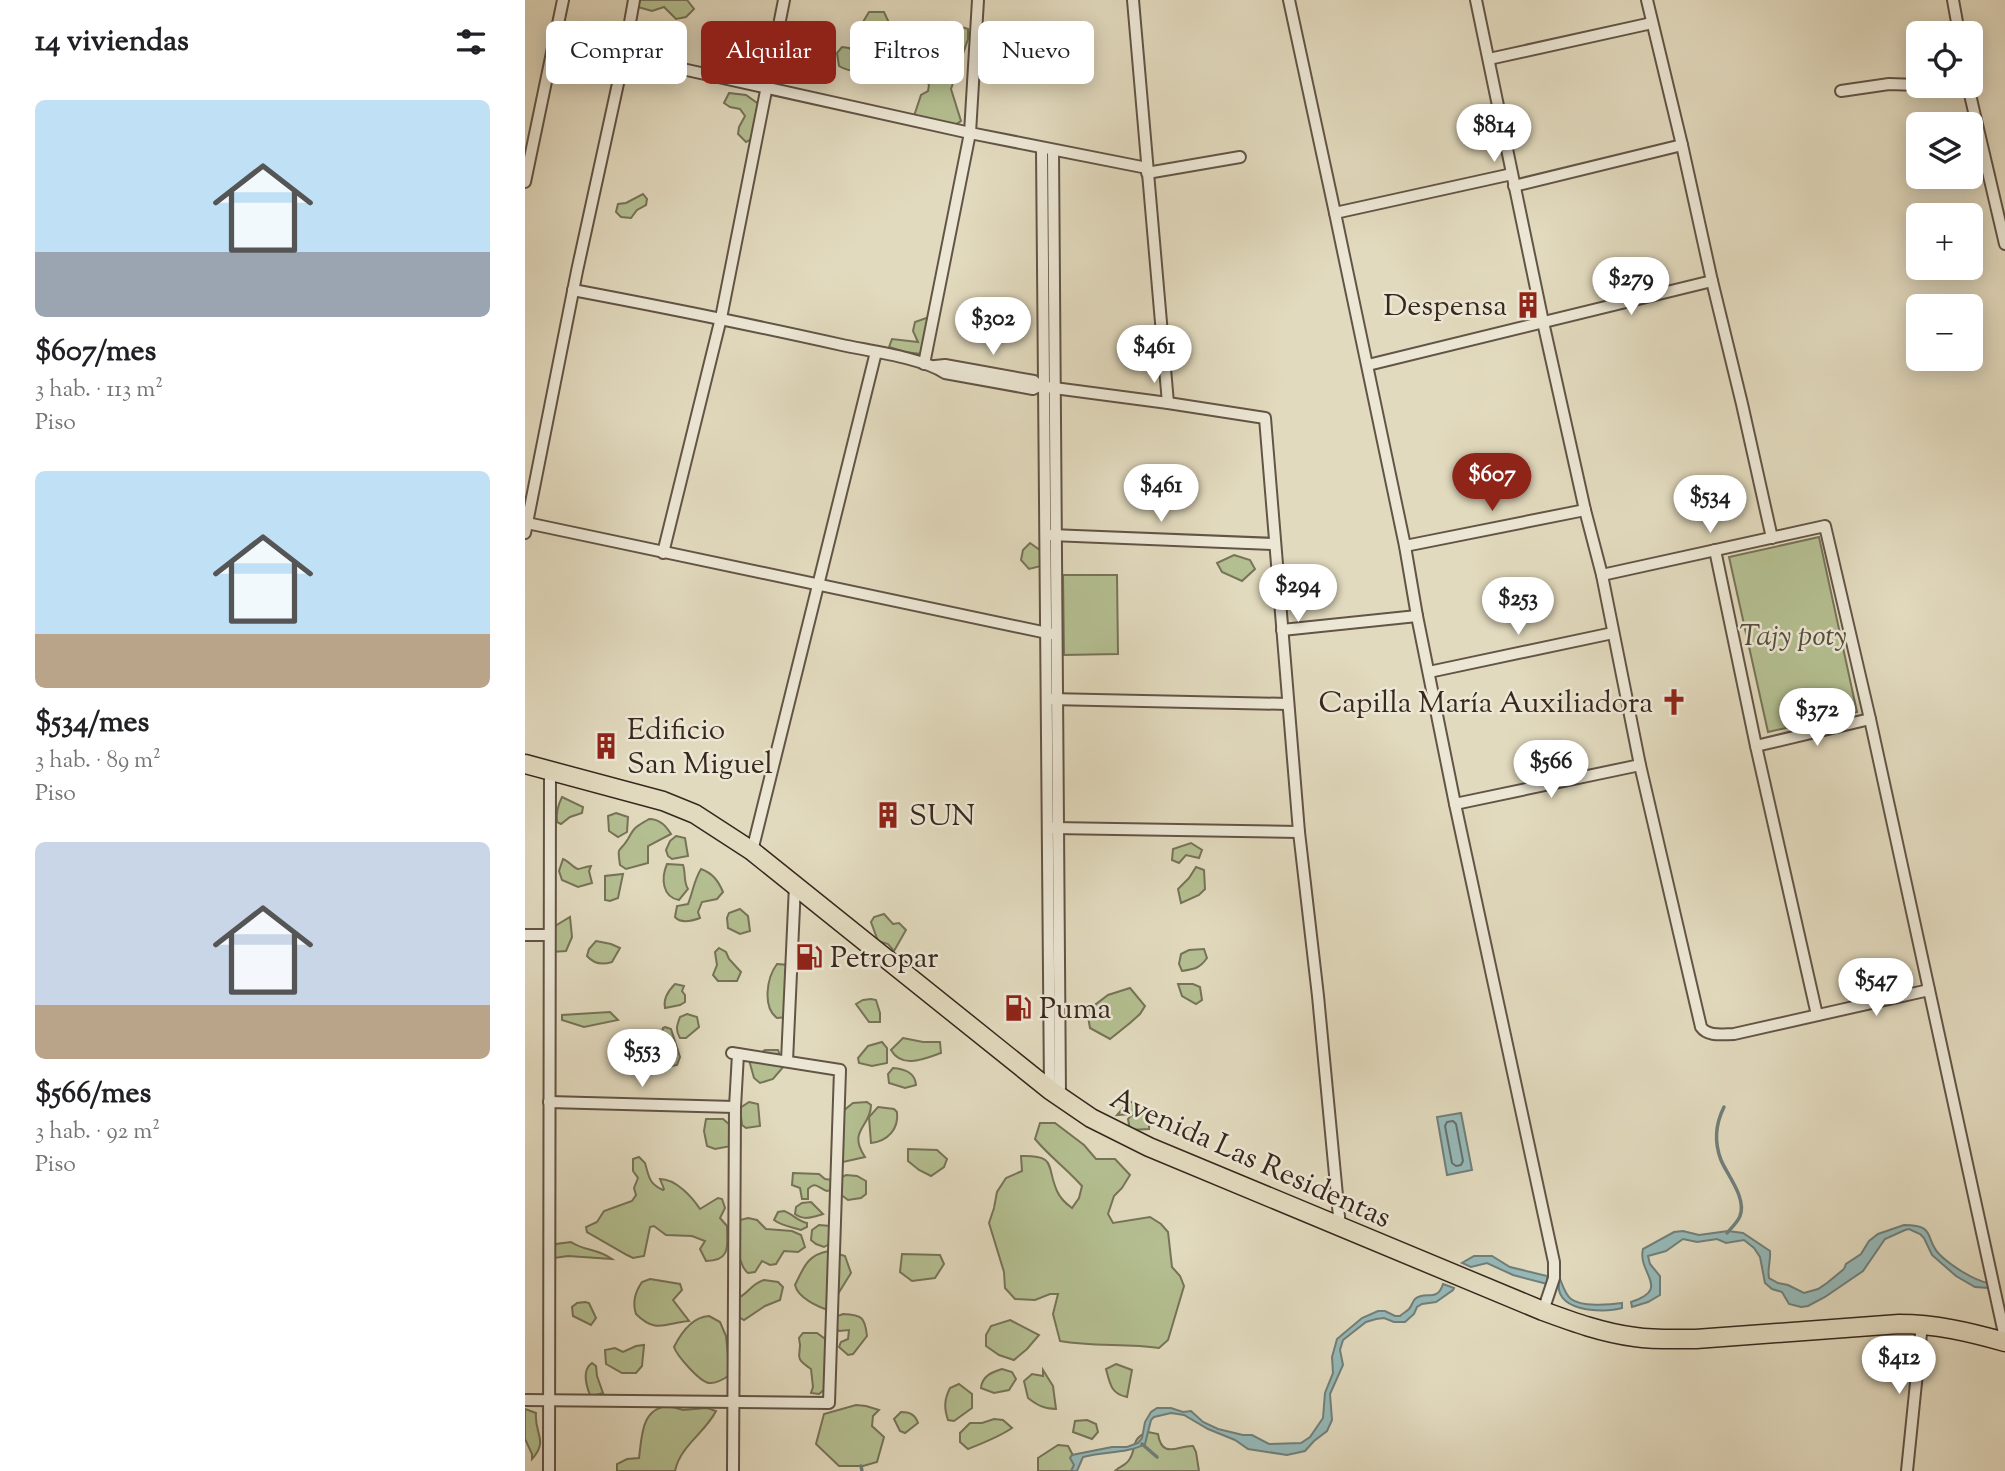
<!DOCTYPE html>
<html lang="es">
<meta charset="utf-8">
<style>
:root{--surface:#fff;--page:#f2f2f2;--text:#202124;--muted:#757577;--accent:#8f2418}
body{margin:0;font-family:"Sorts Mill Goudy",serif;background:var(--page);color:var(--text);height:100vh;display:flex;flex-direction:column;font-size:26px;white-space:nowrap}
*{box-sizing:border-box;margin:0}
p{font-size:23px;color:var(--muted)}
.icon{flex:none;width:38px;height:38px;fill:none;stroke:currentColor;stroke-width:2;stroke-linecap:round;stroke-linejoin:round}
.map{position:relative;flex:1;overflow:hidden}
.drawer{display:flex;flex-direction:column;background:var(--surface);width:525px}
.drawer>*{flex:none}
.hud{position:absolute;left:21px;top:21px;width:665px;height:63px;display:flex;gap:14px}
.tools{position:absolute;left:1381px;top:21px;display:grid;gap:14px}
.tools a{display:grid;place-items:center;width:77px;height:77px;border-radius:10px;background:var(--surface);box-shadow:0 4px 18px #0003;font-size:35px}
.price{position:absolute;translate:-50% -60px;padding:0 16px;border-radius:24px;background:#fff;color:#222;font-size:23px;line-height:46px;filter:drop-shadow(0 2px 4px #0008)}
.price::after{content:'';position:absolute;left:50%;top:42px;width:21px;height:16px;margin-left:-10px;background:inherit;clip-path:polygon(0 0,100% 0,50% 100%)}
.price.selected{background:var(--accent);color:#fff}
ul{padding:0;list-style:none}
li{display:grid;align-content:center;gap:14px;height:371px;padding:0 35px}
li span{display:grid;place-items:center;height:217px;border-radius:10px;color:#555}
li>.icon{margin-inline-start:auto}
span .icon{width:126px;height:126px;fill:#fffc;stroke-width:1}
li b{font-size:30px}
h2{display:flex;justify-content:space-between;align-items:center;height:84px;padding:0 35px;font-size:30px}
.tag{padding:0 24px;border-radius:10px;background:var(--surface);box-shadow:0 4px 18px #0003;font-size:24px;line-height:63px}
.tag.selected{background:var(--accent);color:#fff}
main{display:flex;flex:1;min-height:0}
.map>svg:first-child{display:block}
</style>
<main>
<section class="drawer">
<h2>14 viviendas<svg class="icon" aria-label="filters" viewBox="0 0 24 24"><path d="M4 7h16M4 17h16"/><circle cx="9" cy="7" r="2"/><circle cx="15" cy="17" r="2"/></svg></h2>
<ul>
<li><span style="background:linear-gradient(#bfe0f5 70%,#9aa5b1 0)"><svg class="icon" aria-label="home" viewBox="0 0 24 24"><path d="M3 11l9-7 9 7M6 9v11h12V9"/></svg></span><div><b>$607/mes</b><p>3 hab. · 113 m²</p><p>Piso</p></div></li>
<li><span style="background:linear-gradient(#bfe0f5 75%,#b9a48a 0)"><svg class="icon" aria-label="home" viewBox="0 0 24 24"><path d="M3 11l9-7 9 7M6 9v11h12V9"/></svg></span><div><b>$534/mes</b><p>3 hab. · 89 m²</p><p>Piso</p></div></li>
<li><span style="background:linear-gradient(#c9d6e8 75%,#b9a48a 0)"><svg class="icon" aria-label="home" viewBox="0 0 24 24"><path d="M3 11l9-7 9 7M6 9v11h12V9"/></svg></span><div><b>$566/mes</b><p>3 hab. · 92 m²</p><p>Piso</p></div></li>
</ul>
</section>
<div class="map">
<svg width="1480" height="1471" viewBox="0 0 1480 1471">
<rect width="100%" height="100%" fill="#e2dabe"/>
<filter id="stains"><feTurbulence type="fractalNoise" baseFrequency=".00286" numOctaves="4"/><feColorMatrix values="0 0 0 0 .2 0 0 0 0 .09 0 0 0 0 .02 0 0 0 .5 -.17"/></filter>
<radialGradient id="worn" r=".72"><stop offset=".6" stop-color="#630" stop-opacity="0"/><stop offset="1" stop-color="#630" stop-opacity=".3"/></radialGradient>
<!-- green -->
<g fill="#b4bf91" stroke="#767358" stroke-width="2">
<path d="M115,0h47l7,9 -8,8 -10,2 -12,-12 -12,4 -14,-4z"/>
<path d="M344,12h15l13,28c8,2 17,-1 25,5 5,4 6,10 12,14l9,-7 3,-30 22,7v10l-17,50 10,32c-12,11 -33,-1 -47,-5l7,-21 7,-4 1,-6c-4,-6 -9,-13 -16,-16 -8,-3 -23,-8 -32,-5 -15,6 -27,11 -42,2l-2,-13 5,-6 7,1 8,7h9l-3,-33z"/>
<path d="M228,23l5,4 3,11 8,2 2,7 -4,30 -6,2 -8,-5v-10l3,-11 -11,-16 2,-9z"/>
<path d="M204,93l17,2 14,10 -7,33 -7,4 -8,-8 1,-7 6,-11 -5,-7 -10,-2 -6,-4z"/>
<path d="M118,194l4,5 -1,6 -9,5 -6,8 -10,-1 -5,-5 2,-8 8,-1z"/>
<path d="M404,317l-8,37 -16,-2 -16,-5 3,-8 26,3 -5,-11 2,-9z"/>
<path d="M1294,537l38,175 -89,20 -39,-175z"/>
<path d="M505,543l14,10 -3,13 -12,3 -8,-9 2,-10z"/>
<path d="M709,555l16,5 5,9 -13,12 -20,-9 -5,-9z"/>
<path d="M538,575h54l1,79 -54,1z"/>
<path d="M37,797l21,10 -1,6 -12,4 -9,7 -4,-2c-1,-8 1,-17 5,-25z"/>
<path d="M91,813l12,4 -1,15 -9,5 -9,-6 -1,-15z"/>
<path d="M124,819c11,0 17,7 22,15l-23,12v17l-22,6 -6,-4c-3,-21 -1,-11 8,-26 7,-13 8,-12 21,-20z"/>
<path d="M151,836l9,2 3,18 -16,3 -4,-3 -2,-6 4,-9z"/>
<path d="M666,843l11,7 -3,8 -13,-3 -7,8 -7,-3 1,-11z"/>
<path d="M38,859c6,2 10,9 15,10 3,0 9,-3 13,-3l-2,5 3,12 -14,4 -16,-7 -3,-9z"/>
<path d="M142,864l16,1c3,8 0,16 5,24l-9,11c-17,-3 -18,-22 -12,-36z"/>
<path d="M671,867l8,3 1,19 -6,6 -18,8 -3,-14 11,-11z"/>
<path d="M176,869c11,4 17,11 22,23l-6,7 -15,3 -4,10 2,6c-8,3 -19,6 -25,-1l2,-11 11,-2c5,-12 6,-24 13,-35z"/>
<path d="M98,874l-5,24 -8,3 -5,-1v-24z"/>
<path d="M215,909l8,7 2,15 -10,3 -12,-6 -1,-10 2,-5z"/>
<path d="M359,914l9,10 6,-1 7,7 -12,21 -6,-7 -10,-3 -7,-19 3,-5z"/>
<path d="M45,917l2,20 -6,14 -14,1 3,-26z"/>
<path d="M71,941l15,3 9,4 -8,14c-9,3 -18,2 -25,-6l2,-7z"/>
<path d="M194,948l7,4 3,7 12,13 -4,9h-19l-5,-6 4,-10 -2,-13z"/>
<path d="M679,949l3,9c-7,10 -12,11 -25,13l-3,-7 2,-10 8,-4z"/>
<path d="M252,964l12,1 -1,52 -11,1c-15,-11 -10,-41 0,-54z"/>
<path d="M150,984l9,2 -2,5 3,4v7l-5,3 -15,3c-2,-9 4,-18 10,-24z"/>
<path d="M653,984h15l7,3 2,13 -6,4 -14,-8z"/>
<path d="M605,988l15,18 -5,8 -10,9 -20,16 -20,-11 -3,-17 21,-16z"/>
<path d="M346,999l5,1 4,13v9h-11l-13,-18 7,-4z"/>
<path d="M85,1012l8,8 -34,7 -22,-7v-5z"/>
<path d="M162,1014l10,3 2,10 -13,11h-6c-5,-8 -3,-13 0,-21z"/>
<path d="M140,1027l6,2 9,28 -3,8 -10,2 -7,-27 3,-12z"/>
<path d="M378,1038l20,4h17l1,11c-17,6 -39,16 -50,-3z"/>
<path d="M357,1042l5,6v15l-15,3 -13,-3 -1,-5 10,-12z"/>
<path d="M240,1050h13l6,16 -11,13 -13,4 -6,-5 -5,-18z"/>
<path d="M368,1068c11,1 22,4 23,17l-11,3 -16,-5 -1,-9z"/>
<path d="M604,1101l7,3 1,4 -3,6 6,-4 9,8v11l-19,1 -2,-11 5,-5 -16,1z"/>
<path d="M224,1102l9,2 2,22 -14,2 -4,-3 -2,-17z"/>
<path d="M342,1102l4,3c0,22 -24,25 -6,52l-22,5 -3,-1 3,-50 10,-8z"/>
<path d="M353,1107l16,2 3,3c2,17 -9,29 -26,31l-2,-26z"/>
<path d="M181,1119h17l7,6 1,21 -16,3 -8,-3 -3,-15z"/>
<path d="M515,1123h15l29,22 12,14h19l15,16 -8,13 -8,8 -6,18 5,9 37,-6 11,7 7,8 4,35 8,9 4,10 -16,54 -9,8c-33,-5 -66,-1 -99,-7l-7,-27 5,-20h-8l-15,6 -20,-1 -10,-11 -1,-16 -15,-49 5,-15 3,-16 9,-14 16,-7 -1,-15c36,-1 25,10 36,35 3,7 8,12 15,17l7,-10 3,-12c-15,-17 -33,-30 -47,-47z"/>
<path d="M383,1149l29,1 10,9 -3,8 -13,9 -12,-6 -11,-9z"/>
<path d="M114,1157l6,6c4,13 3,20 18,27l1,-1 -4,-10c16,0 32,18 40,30l18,-11 4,1 3,9 -5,10 7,8c0,18 5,35 -21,35l-6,-12 5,-8 -13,-5 -26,-1 -12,-9 -4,1 -6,29 -11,2 -6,-3 -40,-23 -1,-5 11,-5 7,-11 28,-10 4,-6 -2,-7 4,-10 -5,-7v-12z"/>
<path d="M268,1173l26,1 6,5 8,1 -1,10 -5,1c-9,-3 -11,-10 -19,-2v10h-6l-2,-11 -8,-3z"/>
<path d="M321,1175l11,1 9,5v13l-5,4 -13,2 -8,-6v-16z"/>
<path d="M286,1202l12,12c-10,3 -19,7 -28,0l1,-7 6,-4z"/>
<path d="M259,1211c9,3 13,10 23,12v4l-6,3c-9,-3 -19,-4 -27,-10l4,-8z"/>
<path d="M223,1218l9,2 9,9 26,2 9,4 4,12 -7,5 -14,-1 -8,13 -6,1 -8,-4 -7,11 -7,1c-8,-6 -6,-15 -12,-21l4,-32z"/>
<path d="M294,1225l11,1 3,16 -9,5 -8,-3 -5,-4 1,-10z"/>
<path d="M46,1242c13,9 26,6 41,17l-44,-3 -14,2 -3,-3 5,-11z"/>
<path d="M304,1251l16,5 6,17 -13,21 -7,17c-13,-4 -33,-13 -36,-26 9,-18 12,-30 34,-34z"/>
<path d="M377,1254l38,1 4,9 -9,14 -23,3 -12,-9z"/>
<path d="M125,1279l30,5 2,6 -9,10 16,21c-24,2 -33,13 -53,-7 -4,-12 -1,-22 6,-32z"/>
<path d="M239,1280l14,2 5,5 -3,13 -15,6 -21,14 -7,-4 1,-18c10,-4 13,-14 26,-18z"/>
<path d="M60,1302l4,1 7,15 -5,7 -18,-9 -1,-9 5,-4z"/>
<path d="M318,1314c19,1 22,3 24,22l-14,18 -5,1 -9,-8 2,-5 7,-3 1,-9 -10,1 -7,-7 3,-7z"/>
<path d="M184,1316l11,6 6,14 4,39c-6,4 -14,9 -21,8 -9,-1 -32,-27 -35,-36 7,-14 18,-30 35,-31z"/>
<path d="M485,1320l29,15 -12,14 -13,11 -15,-5 -13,-9v-11l5,-9z"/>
<path d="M278,1333h14l11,8 -3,48 -6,5 -8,-1 2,-6 -2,-18c-21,-14 -7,-13 -12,-31z"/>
<path d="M119,1345l-2,21 -6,7h-14l-16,-9 -1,-14 10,-2 8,4 13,-6z"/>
<path d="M67,1363l4,3 1,10 6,17 -10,3 -3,-1c-4,-10 -8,-25 2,-32z"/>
<path d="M591,1364l16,6 -5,27c-16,-3 -17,-13 -21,-28z"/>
<path d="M477,1369l10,3 4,7 -7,11 -15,3 -13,-5c1,-12 11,-16 21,-19z"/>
<path d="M518,1370l10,16 3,23c-12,0 -19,-4 -28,-11l-4,-17 8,-7 11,2z"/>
<path d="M434,1384l13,10v14l-18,13 -6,-1c-4,-12 -4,-20 2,-32z"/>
<path d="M331,1405l10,1 13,4 -6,6 -1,10 12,11 -7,25 -14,4h-24l-23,-22 8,-30z"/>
<path d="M144,1406l14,4 24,-2 9,3c-11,22 -36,35 -41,60h-58v-7l10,-5 12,-1c3,-22 2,-50 30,-52z"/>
<path d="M0,1409l11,4c-2,21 13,27 -4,46v-5l-7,-15z"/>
<path d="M376,1412c8,0 14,2 17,11l-13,10 -5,-2 -6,-12z"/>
<path d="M469,1419l9,1 9,8c-13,9 -29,15 -44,21l-8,-7v-9l10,-10h12z"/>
<path d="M562,1420l9,4 2,8 -6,7 -19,-7 2,-11z"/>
<path d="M623,1432l10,2c4,26 21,11 35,12l3,6 3,19h-84c4,-4 11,-6 14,-11 8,-11 1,-22 19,-28z"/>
<path d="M533,1445l10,1 8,15 -2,10h-36v-13z"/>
</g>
<!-- water -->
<g fill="#96b9b8" stroke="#707f7a" stroke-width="2">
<path d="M936,1113l11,57 -25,5 -10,-58z"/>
<path d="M1379,1225c33,0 20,13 35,29 11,11 34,26 49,29v5l-13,-1 -19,-11 -24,-21 -8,-17 -4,-4 -11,-5 -4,1 -20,9 -22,32 -38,26 -17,9 -7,1 -12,-3 -7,-12 -10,-3 -7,-6 -5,-26 -6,-9 -10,-8 -18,3 -9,-4 -20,3 -14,-3 -17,12 -18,5 2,8 10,12v19l-12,7 -16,5 -1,-5c41,-13 6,-29 12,-53l31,-17 9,-1 16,4 29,-4 15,2 27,18c1,10 -3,18 -1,27l9,5 10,2 16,8 14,-4 9,-6 17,-14 2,-5 15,-10 8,-13 9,-7z"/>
<path d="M949,1256h18l18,11 37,9v8l-34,-9 -26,-12 -16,4 -9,-4z"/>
<path d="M1035,1279c3,7 5,15 11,20 10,8 38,6 51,4v5c-20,6 -72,3 -62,-29z"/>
<path d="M918,1284l11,4 -1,2 -17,12 -14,2 -5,3 -3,7 -9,8h-11l-10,-4 -8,1 -10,3 -23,18 -3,10 3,15 -13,29 2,26 -5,11 -13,10 -9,10 -18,4 -39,-6 -13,-9 -27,-11 -24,-14 -13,-2 -17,4 -3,3 -6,24c-18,10 -42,7 -62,13l-6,14h-6l3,-6 -4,-7 2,-3 40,-8h15l11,-4 4,-5 3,-16 6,-10 6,-4h14l12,4 8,-1 12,11 15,7 25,6h9l17,9 32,-1 9,-6 13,-19 2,-25 8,-20 -1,-16 5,-18 25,-21 16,-7h7l10,5h5c3,-3 6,-4 9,-7 3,-3 3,-7 6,-10 10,-9 22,4 28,-15z"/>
</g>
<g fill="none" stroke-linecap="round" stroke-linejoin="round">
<!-- shore -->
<path stroke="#66706b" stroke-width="2" d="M928,1121l3,3 7,37 -2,4 -5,1 -4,-3 -7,-37 2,-4z"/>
<!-- stream -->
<g stroke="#707f7a" stroke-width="3.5">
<path d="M1199,1107c-8,16 -10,35 -3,53 6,15 26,38 19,56 -2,6 -9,12 -13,17"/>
<path d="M617,1444l15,13"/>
<path d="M336,1466l1,5"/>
</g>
<defs>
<g id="street">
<path d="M608,0l35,403"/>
<path d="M764,0l46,213"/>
<path d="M951,0l67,322 42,188 17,65 38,190 61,262c7,10 22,7 33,7l195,-44"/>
<path d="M1122,0l35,145 30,136 30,123 30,134"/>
<path d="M1428,0l6,33"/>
<path d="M99,56l346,77 177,35"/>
<path d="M964,59l163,-36"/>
<path d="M1443,86l37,158"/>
<path d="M1316,91l48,-7 29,1"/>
<path d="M517,148l8,942"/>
<path d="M528,150l7,947"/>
<path d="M622,173l93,-16"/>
<path d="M987,174l-177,39 70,333 12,70 38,188 99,458v16l-11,33"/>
<path d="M0,182l38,-182"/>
<path d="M989,186l168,-41"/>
<path d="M48,290c90,17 180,35 269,55 28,6 81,13 103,28l88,16 6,-3 129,17 97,15 34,414 19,164 22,231"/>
<path d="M399,364l46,-231 8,-133"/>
<path d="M843,365l344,-84"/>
<path d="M410,366l10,-1 89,16 5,5"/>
<path d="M2,523l525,111"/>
<path d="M0,533l52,-262 47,-215 10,-56"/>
<path d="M526,535l224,9"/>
<path d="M880,546l180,-36"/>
<path d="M1190,550l41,196 61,269"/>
<path d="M138,553l58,-235 63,-318"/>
<path d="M1077,575l223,-49 45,193 135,619"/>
<path d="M757,630l135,-14"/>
<path d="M904,672l184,-39"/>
<path d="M524,699l239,5"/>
<path d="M1231,746l114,-27"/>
<path d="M930,804l185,-39"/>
<path d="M528,828l246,4"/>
<path d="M227,851l124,-499"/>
<path d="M0,935h24"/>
<path d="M262,1061l8,-176"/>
<path d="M24,1102l186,5"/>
<path d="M0,1400l304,3 11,-333 -108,-17"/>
<path d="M24,1471l1,-700"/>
<path d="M208,1471l2,-364 3,-53"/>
<path d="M1382,1471l15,-147"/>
</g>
<path id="primary" d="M0,764l138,37 32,13 57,37 298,239 41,28 58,29 394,164c30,11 60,22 92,26 20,3 41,2 61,2l203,-15c37,0 70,8 106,18"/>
</defs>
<!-- street casing -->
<use href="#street" stroke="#625446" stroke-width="14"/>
<!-- primary casing -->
<use href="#primary" stroke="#37271e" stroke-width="21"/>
<!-- street -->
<use href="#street" stroke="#ece7d5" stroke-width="10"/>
<!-- primary -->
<use href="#primary" stroke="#e2dabe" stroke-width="18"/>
</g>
<!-- icons -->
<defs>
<symbol id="building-bare" viewBox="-9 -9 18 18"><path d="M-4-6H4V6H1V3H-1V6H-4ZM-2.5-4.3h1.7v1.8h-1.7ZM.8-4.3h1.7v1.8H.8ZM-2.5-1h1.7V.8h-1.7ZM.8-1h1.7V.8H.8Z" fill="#8f2418" stroke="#ece7d5" stroke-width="2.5" paint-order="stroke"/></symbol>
<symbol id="church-bare" viewBox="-9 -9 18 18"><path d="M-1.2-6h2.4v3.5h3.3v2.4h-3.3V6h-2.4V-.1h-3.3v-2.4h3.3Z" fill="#8f2418" stroke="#ece7d5" stroke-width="2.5" paint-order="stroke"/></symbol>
<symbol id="fuel-bare" viewBox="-9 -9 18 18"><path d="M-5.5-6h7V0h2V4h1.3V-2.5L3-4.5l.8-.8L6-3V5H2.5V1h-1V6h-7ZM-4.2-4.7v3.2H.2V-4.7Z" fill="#8f2418" stroke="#ece7d5" stroke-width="2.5" paint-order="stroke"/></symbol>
</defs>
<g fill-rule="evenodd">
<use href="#building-bare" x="984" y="286" width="38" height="38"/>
<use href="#church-bare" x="1130" y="683" width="38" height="38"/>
<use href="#building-bare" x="62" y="727" width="38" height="38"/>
<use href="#building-bare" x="344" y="796" width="38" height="38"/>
<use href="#fuel-bare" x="265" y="938" width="38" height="38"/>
<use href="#fuel-bare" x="474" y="989" width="38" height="38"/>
</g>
<g text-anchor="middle" stroke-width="5" stroke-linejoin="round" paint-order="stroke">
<!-- poi labels -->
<g font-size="30" fill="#37271e" stroke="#ece7d5" text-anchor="start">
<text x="982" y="315" text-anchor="end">Despensa</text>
<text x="1128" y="712" text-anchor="end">Capilla María Auxiliadora</text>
<text x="102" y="739">Edificio<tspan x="102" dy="34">San Miguel</tspan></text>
<text x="384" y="825">SUN</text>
<text x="305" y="967">Petropar</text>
<text x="514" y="1018">Puma</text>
</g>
<!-- park labels -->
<g font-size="30" font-style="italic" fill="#564d3b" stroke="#ece7d5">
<text x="1268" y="645">Tajy poty</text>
</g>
<!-- street labels -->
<g font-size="30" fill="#37271e" stroke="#ece7d5">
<text transform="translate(726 1157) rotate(24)" y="10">Avenida Las Residentas</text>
</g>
</g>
<rect width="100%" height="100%" filter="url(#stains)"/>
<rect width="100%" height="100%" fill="url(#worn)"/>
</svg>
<div class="tools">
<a><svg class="icon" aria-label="locate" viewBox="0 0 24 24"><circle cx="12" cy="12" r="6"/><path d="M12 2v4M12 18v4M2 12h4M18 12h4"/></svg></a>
<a><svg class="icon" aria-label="layers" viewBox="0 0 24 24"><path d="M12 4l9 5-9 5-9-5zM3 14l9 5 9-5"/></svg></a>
<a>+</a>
<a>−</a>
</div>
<b class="price" style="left:969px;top:164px">$814</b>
<b class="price" style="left:1106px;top:317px">$279</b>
<b class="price" style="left:468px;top:357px">$302</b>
<b class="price" style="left:629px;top:385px">$461</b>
<b class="price selected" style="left:967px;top:513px">$607</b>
<b class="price" style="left:636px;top:524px">$461</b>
<b class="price" style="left:1185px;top:535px">$534</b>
<b class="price" style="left:773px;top:624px">$294</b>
<b class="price" style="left:993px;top:637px">$253</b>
<b class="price" style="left:1292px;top:748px">$372</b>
<b class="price" style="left:1026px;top:800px">$566</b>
<b class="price" style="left:1351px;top:1018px">$547</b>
<b class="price" style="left:117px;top:1089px">$553</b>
<b class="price" style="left:1374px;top:1396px">$412</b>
<div class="hud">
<a class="tag">Comprar</a>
<a class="tag selected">Alquilar</a>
<a class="tag">Filtros</a>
<a class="tag">Nuevo</a>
</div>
</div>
</main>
